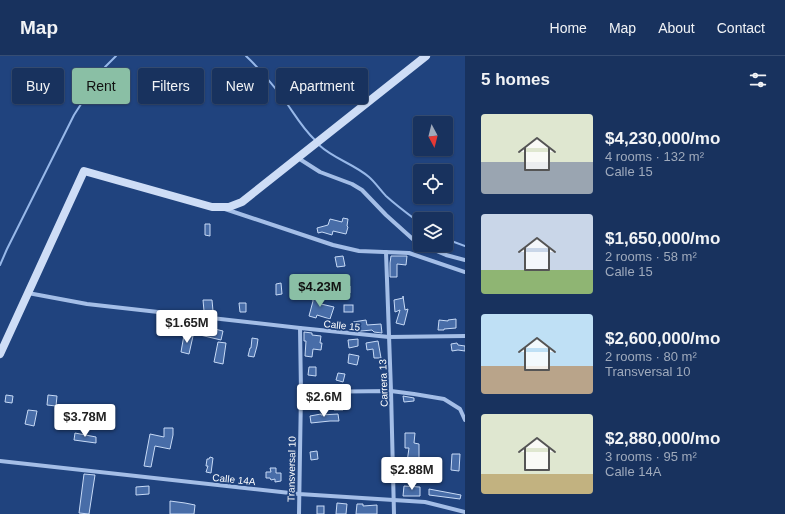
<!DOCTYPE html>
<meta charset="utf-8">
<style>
:root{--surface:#18325e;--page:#253e67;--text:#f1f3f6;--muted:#9faabc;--line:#364d73;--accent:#8abfa5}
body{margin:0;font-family:Helvetica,sans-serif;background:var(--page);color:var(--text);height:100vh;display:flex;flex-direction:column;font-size:15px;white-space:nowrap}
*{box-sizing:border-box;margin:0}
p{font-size:13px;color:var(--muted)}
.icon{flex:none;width:22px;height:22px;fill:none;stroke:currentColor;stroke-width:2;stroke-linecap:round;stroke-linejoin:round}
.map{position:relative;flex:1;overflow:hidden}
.side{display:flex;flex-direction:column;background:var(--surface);width:320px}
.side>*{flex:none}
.top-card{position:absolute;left:12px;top:12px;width:380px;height:36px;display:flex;gap:8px}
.needle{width:26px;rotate:173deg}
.fabs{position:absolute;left:413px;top:60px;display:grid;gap:8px}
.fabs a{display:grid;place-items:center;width:40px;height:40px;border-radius:4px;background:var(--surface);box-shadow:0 1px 3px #0004,0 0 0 1px var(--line);font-size:20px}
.price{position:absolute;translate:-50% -34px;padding:0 9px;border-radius:4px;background:#fff;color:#222;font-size:13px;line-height:26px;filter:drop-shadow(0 1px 2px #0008)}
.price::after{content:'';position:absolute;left:50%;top:24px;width:12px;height:9px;margin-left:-6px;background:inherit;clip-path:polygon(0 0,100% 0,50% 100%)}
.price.active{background:var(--accent);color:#111}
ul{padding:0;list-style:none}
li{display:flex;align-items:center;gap:12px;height:100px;padding:0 16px}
li span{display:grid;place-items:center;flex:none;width:112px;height:80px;border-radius:4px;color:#555}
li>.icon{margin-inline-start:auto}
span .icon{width:48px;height:48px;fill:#fffc;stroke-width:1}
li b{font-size:17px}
h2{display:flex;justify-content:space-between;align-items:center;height:48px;padding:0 16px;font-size:17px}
.chip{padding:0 14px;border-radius:4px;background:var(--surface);box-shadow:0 1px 3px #0004,0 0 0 1px var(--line);font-size:14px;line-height:36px}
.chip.active{background:var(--accent);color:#111}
header{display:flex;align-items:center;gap:24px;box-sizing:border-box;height:56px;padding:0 20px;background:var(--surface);border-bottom:1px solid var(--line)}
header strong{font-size:19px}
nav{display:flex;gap:22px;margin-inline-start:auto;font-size:14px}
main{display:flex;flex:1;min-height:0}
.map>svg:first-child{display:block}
</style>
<header>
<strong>Map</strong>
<nav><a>Home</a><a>Map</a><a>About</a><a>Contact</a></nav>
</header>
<main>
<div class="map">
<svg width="465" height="458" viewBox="0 0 465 458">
<rect width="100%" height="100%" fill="#20437e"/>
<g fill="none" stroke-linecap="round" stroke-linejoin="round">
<!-- stream -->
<g stroke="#97b8e9" stroke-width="2">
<path d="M246,0c14,13 26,28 37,42 11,15 19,30 32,42"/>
<path d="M319,89c15,14 35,19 50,32 6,5 11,13 17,19 11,10 22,18 34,27"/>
<path d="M446,183l19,7"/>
<path d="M0,209l7,-16 67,-134 31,-48 11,-11"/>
</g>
</g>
<!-- building -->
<g fill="#486da8" stroke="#c7daf6">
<path d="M343,162l5,1 -1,7 1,1 -2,7 -13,-3 -1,4 -10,-3 -4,1 -1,-5 11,-3 2,-6 12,3z"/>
<path d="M205,168h5v12l-5,-1z"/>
<path d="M343,200l2,10 -8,1 -2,-10z"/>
<path d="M391,200h16l-1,9 -9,-1v13h-7v-14z"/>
<path d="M340,220h4l1,11 5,-1v7l-9,1z"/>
<path d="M281,227l1,11 -6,1v-11z"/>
<path d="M319,236l2,12 13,3 -4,12 -13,-4 -1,3 -7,-2 4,-15 -1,-8z"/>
<path d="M403,240l2,14 3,-1 -4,16 -8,-2 4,-13 -5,2 -1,-12 9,-2z"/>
<path d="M203,244h9l1,11h-9z"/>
<path d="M239,247h7v9h-6z"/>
<rect x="344" y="249" width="9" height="7"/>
<path d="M456,263v9l-12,1v1h-6l1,-10 9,1v-1z"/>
<path d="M366,264l1,5 14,-1 1,9 -8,-1 -2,-2 -11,1 -7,-1 -1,-8z"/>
<path d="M202,270l21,5 -2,9 -21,-5z"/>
<path d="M304,276l8,1v2l9,1 -1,7h2l-1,7 -8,-1 -1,8 -7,-1 1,-15h-2z"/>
<path d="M184,279l9,1 -4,18 -8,-2z"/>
<path d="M252,282l6,1 -1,7 -3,11 -6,-1 2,-8h1z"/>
<path d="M358,283v7l-9,2 -1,-8z"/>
<path d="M378,285l3,17h-7l-1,-9 -6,1 -1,-7z"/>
<path d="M218,286l8,1 -3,21 -9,-2z"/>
<path d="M457,287l1,2 7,1v5l-7,-1 -6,1 -1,-7z"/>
<path d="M349,298l10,2 -2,9 -9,-2z"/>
<path d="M309,311h7v9l-8,-1z"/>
<path d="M338,317l7,1 -2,8 -7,-2z"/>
<path d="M6,339l7,1 -1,7 -7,-1z"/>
<path d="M48,339l9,1 -1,10 -9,-1z"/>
<path d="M403,340l11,2v3l-10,1z"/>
<path d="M343,347v7h-9v-6z"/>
<path d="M28,354l9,1 -3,15 -9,-2z"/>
<path d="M321,358v1l17,-1 1,7h-9l-19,2 -1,-7z"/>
<rect x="92" y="363" width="11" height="8"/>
<path d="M164,372h9v7l-3,14 -15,-3 -4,21 -7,-1 6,-32 14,3z"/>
<path d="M75,377l21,4v6l-22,-3z"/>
<path d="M405,377h10l-1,10 5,1v14l8,1 -1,5 -19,-2 2,-14h-4z"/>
<path d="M317,395l1,8 -7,1 -1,-8z"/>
<path d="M452,398h8l-1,17 -8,-1z"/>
<path d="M210,401l3,1 -2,15 -5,-1 2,-6h-2l1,-7h2z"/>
<path d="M270,412h6v5h5v8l-6,1v-3l-4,1 -1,-2h-4v-6h5z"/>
<path d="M84,418l11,1 -6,39 -10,-1z"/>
<path d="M149,430v8l-13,1v-8z"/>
<path d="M404,430l16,1v9h-17z"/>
<path d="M429,433l32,6 -1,4 -31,-4z"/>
<path d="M170,445l15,2 10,2 -1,9h-24z"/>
<path d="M337,447l10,1 -1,10h-10z"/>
<path d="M357,448h6v2l14,-1v9h-21z"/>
<rect x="317" y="450" width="7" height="8"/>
</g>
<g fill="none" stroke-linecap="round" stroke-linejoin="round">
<!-- street -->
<g stroke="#a4bee7" stroke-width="4">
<path d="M298,102l22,14 32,12 10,6 24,25 30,27 4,2"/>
<path d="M225,153l108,36 26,6 50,2 56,19"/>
<path d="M423,189l23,10 19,5"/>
<path d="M386,196l5,139 3,123"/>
<path d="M28,237l59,11 213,24 89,9 76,-1"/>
<path d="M301,336l90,-1 23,3 30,5 16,10 5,11"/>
<path d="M0,405l299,33 126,8 40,10"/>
<path d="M299,458l2,-122 -1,-64"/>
</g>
<!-- secondary -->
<path stroke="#ceddf6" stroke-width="8" d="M0,298l84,-183 128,36h17l13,-5 184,-146"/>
</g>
<g text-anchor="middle" stroke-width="3.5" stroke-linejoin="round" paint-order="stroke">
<!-- street labels -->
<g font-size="10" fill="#fff" stroke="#20437e">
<text transform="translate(342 269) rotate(6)" y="4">Calle 15</text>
<text transform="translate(383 327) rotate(-92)" y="4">Carrera 13</text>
<text transform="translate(291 413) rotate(-89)" y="4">Transversal 10</text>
<text transform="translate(234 423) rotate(6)" y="4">Calle 14A</text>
</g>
</g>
</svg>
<div class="fabs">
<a><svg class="needle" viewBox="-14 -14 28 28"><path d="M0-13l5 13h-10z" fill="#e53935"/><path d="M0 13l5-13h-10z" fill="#9faabc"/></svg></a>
<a><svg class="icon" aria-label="locate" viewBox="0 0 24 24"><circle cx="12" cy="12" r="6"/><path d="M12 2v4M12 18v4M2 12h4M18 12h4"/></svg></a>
<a><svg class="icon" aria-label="layers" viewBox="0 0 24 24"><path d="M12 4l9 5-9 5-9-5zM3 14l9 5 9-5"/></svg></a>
</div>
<b class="price active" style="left:320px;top:252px">$4.23M</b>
<b class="price" style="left:187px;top:288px">$1.65M</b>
<b class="price" style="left:324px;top:362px">$2.6M</b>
<b class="price" style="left:85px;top:382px">$3.78M</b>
<b class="price" style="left:412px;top:435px">$2.88M</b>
<div class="top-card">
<a class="chip">Buy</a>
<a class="chip active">Rent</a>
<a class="chip">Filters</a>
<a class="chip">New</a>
<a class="chip">Apartment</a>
</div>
</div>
<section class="side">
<h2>5 homes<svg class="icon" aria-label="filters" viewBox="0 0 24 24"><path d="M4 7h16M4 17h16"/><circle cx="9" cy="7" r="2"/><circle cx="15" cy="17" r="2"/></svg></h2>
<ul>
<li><span style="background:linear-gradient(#dfe7d0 60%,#9aa5b1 0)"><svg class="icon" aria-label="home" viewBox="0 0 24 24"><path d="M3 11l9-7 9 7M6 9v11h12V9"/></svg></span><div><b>$4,230,000/mo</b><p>4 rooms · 132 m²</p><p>Calle 15</p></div></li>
<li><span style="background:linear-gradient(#c9d6e8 70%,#8fb573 0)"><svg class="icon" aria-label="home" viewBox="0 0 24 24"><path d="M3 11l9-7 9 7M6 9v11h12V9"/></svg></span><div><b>$1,650,000/mo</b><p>2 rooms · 58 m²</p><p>Calle 15</p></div></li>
<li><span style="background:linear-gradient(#bfe0f5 65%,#b9a48a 0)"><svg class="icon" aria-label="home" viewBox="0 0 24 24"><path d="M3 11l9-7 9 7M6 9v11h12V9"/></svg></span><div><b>$2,600,000/mo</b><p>2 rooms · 80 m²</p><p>Transversal 10</p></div></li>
<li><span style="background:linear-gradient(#dfe7d0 75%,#c2b280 0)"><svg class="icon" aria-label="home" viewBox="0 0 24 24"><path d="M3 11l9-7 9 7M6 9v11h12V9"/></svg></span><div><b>$2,880,000/mo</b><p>3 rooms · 95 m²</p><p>Calle 14A</p></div></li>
</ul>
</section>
</main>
